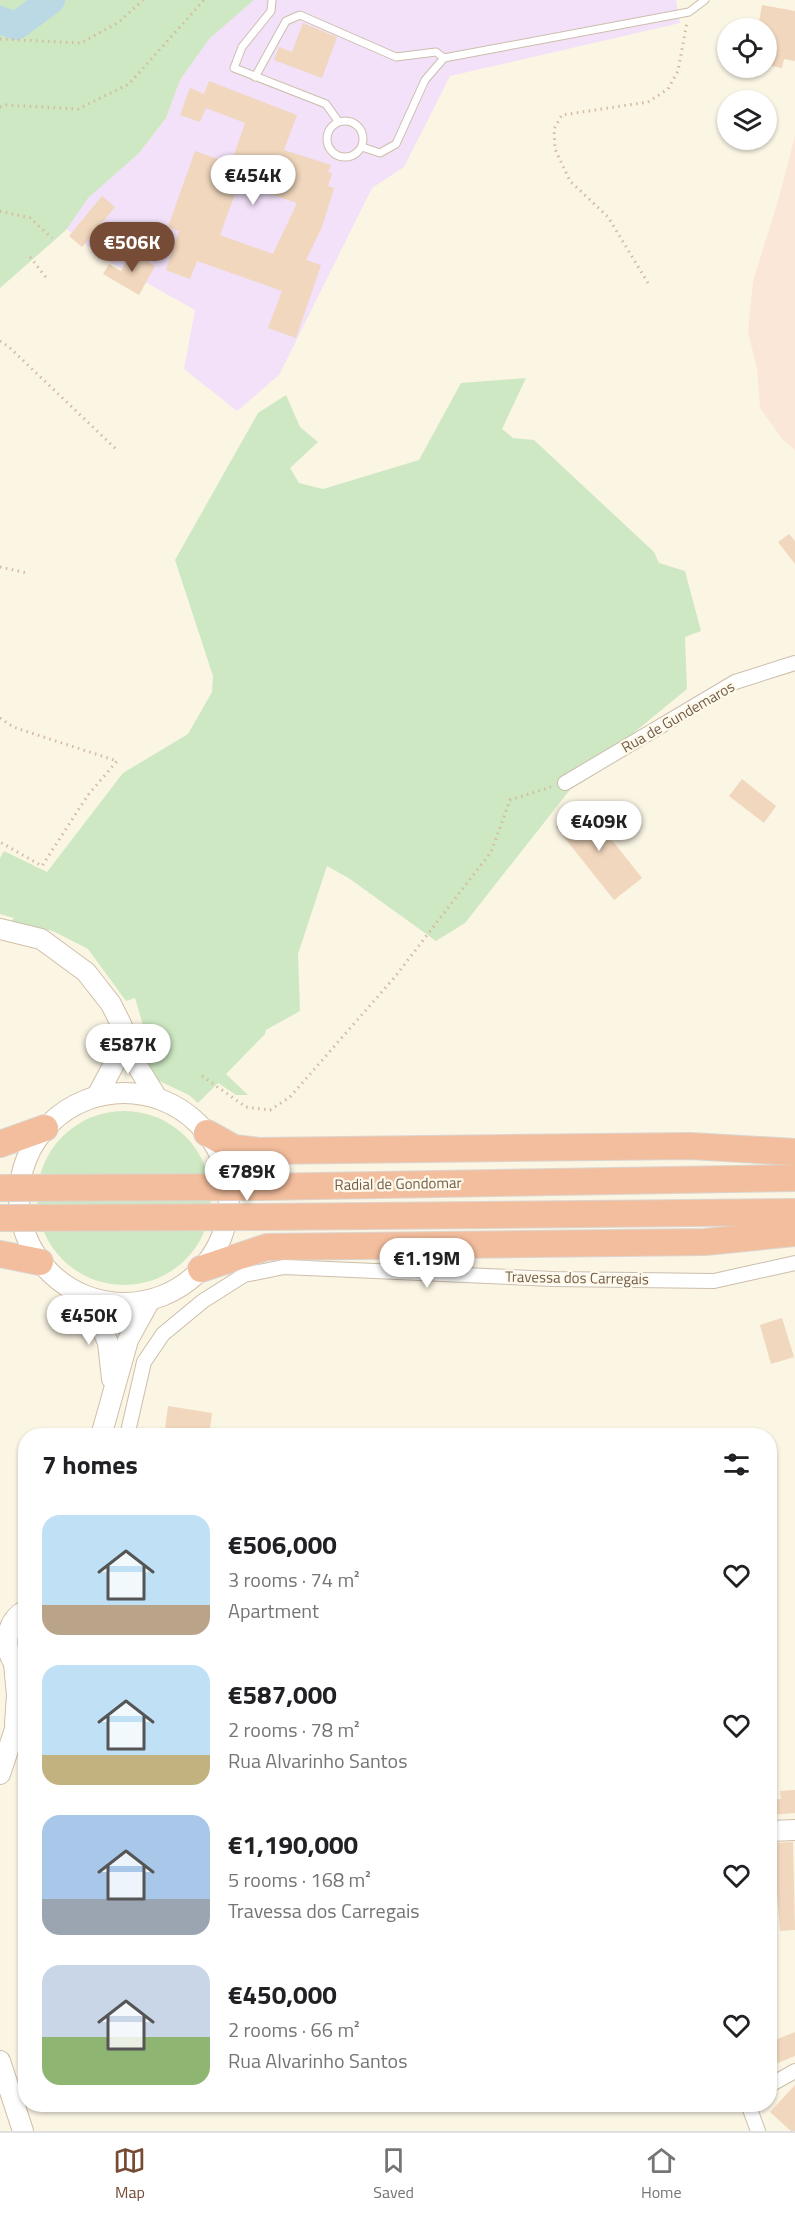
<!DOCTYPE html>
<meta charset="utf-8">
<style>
:root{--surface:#fff;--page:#f2f2f2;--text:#202124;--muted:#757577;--line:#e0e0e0;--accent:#774c37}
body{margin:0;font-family:"Titillium Web",sans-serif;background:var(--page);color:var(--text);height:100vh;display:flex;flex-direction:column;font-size:22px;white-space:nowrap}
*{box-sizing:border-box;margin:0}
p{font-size:20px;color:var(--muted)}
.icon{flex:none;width:33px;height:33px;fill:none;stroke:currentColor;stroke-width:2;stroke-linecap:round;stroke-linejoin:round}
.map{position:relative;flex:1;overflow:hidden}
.drawer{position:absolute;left:18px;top:1428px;width:759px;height:684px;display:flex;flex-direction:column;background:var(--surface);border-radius:24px;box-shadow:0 2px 4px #0004}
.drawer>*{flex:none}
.fabs{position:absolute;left:717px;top:18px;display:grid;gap:12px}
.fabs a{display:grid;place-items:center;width:60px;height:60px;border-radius:50%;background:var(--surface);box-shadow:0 2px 4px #0004;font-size:30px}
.price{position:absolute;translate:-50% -51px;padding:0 14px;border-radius:21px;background:#fff;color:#222;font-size:20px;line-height:39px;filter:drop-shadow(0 2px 3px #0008)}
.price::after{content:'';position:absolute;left:50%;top:36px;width:18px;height:14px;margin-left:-9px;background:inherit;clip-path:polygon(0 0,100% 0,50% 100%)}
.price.active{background:var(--accent);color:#fff}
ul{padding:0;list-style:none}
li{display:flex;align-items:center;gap:18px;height:150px;padding:0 24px}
li span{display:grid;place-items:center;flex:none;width:168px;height:120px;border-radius:18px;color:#555}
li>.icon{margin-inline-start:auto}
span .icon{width:72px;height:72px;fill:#fffc;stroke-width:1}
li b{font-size:26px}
h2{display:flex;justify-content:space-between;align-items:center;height:72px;padding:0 24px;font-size:26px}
.tabs{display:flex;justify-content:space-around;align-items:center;height:84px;border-top:2px solid var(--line);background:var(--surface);font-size:16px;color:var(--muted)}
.tabs a{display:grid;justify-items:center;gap:3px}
.tabs .active{color:var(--accent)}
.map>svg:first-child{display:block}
</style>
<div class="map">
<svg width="795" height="2131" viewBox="0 0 795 2131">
<rect width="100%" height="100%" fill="#fbf5e4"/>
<!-- commercial -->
<path fill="#fbe7d8" d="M795,136v314l-12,-10 -23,-32 -3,-39 -9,-37 5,-51 25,-80z"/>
<!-- education -->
<path fill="#f2e1f8" d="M254,0h422l4,23 -230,53 -46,91 -32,21 -93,187 -42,36 -53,-42 11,-59 -89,-50 -47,-37 80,-70 27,-35 14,-38 29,-41z"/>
<!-- green -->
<g fill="#cee8c3">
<path d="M0,0h37l-21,18 -16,-7z"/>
<path d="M57,0h197l-45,39 -29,41 -14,38 -27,35 -51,45 -22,32 -66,58v-261l42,-15z"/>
<path d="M526,378l-24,51 11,9 21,2 120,112 5,11 26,8 16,60 -16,6 2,52 -107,88 -115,146 -29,18 -86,-62 -23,-13 -29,88 2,57 -34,19 -1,4 -39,40 22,21h-12l-18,-12 -20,20 -9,-8 -34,-16 -21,1 9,-55 -8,-27 -9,3 -38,-52 -35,-18 -42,-9 3,-4 -14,-4v-56l4,-7 43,21 76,-99 65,-39 24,-42 1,-16 -38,-116 83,-147 28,-18 14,32 18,15 -28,26 9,15 24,6 96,-29 42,-77z"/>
<circle cx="124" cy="1198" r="87"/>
</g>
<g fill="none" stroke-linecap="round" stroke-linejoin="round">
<!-- river -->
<path stroke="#bad9e4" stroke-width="28" d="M0,20l16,6 35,-26"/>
</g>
<!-- building -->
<g fill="#f0d7bd" fill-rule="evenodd">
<path d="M762,5l33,6v50l-11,-2 -2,9 -16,-3v-37h-8z"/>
<path d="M303,23l34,14 -15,41 -48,-18 5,-13 13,5z"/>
<path d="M209,81l88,34 -13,35 47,15 -3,7 4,2 -4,12 6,2 -12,39 -16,33 15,5 -25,73 -28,-10 14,-37 -85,-30 -7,18 -24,-9 13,-39 -11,-4 27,-76 36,13 14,-41 -39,-15 -6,14 -20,-7 10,-27 14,6zM239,183l58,20 -24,51 -53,-19z"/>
<path d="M102,196l13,11 -33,40 -13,-11z"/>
<path d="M132,252l23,14 -16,29 -36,-21 6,-10 12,7z"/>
<path d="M789,534l6,7v23l-17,-22z"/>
<path d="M742,779l34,27 -12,17 -35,-27z"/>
<path d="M584,805l58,73 -28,22 -58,-73z"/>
<path d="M782,1318l12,39 -23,7 -11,-39z"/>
<path d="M168,1406l44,7 -3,23 -44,-6z"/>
<path d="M795,1790v23l-25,2v-15l11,-1 -1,-8z"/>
<path d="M793,1842l2,88 -15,1 -4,-51h-6v-37z"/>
<path d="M795,2032v24l-25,10v-24z"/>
<path d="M795,2085v46h-4l-21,-19z"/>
</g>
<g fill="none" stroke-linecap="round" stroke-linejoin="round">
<defs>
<g id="lane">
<path d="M272,0l-1,11 -29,36 -8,21 92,36 12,17"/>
<path d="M255,77l31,-56 14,-6 96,42 40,-5 8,6"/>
<circle cx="345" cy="139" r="18"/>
<path d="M362,147l18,6 16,-9 29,-64 19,-22 245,-46 16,-12"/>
</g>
<g id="street">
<path d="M565,783l170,-101 60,-19"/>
<path d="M127,1436l17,-74 19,-28 40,-33 41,-26 40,-8 269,12 161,2 81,-18"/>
<path d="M770,2085l25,-14"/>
<path d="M748,2104l10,27"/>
</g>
<g id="secondary">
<path d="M0,929l41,10 45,33 25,32 10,20 14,38 22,36"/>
<circle cx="124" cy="1198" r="105"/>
<path d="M97,1096l17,-32 7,-38"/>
<path d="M90,1298l18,45 4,36"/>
<path d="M101,1436l27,-96 22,-40"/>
<path d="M26,1610c-20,10 -24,38 -11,54 2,4 7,7 11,9"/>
<path d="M14,1664l3,31 -2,29"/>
<path d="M0,1774l15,-45 11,-19"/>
<path d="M770,1831l25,-1"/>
<path d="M0,2061l23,70"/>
</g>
<g id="highway">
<path d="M207,1133l27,15 25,3 431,-5 105,6"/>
<path d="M0,1144l45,-16"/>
<path d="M260,1187l535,-9"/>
<path d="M260,1217l535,-5"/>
<path d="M0,1254l40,8"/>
<path d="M201,1269l66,-22 438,-5 90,-9"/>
</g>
</defs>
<!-- lane casing -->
<use href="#lane" stroke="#ccbeab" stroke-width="9"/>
<!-- street casing -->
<use href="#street" stroke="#ccbeab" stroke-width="16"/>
<!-- secondary casing -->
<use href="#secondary" stroke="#cfbfa9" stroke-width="22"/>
<!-- highway casing -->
<use href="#highway" stroke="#dbd5d0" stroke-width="28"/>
<!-- path -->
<g stroke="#d4bba0" stroke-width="3" stroke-dasharray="1.5 4.5" stroke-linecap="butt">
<path d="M0,39l81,4 38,-21 24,-22"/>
<path d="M0,107l6,-2 72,4 51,-25 75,-84"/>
<path d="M0,211l30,7 22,20"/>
<path d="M30,257l18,23"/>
<path d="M648,283l-40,-66 -38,-36 -15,-32 -1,-20 8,-14 86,-13 20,-13 10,-18 9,-49"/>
<path d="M0,341l8,5 110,105"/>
<path d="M0,567l27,6"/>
<path d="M0,718l13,9 104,34 -29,34 -46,71 -42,-24"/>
<path d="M202,1076l44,31 24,3 20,-13 104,-119 97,-126 19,-52 41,-13"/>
</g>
<!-- lane -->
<use href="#lane" stroke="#fff" stroke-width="7"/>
<!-- street -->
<use href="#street" stroke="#fff" stroke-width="14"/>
<!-- secondary -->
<use href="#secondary" stroke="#fff" stroke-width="20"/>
<!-- highway -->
<use href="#highway" stroke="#f3be9d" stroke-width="26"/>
<defs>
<g id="highway-bridge">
<path d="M0,1188l260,-1"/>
<path d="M0,1218l260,-1"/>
</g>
</defs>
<!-- highway-bridge casing -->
<use href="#highway-bridge" stroke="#dbd5d0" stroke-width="28" stroke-linecap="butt"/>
<!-- highway-bridge -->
<use href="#highway-bridge" stroke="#f3be9d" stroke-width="26"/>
</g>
<g text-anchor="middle" stroke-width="4.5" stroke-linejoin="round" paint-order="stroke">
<!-- street labels -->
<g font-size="15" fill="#735e4b" stroke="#fef9ea">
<text transform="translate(678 717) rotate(-30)" y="5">Rua de Gundemaros</text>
<text transform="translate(398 1184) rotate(-1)" y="5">Radial de Gondomar</text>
<text transform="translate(577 1278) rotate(1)" y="5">Travessa dos Carregais</text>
</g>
</g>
</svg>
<div class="fabs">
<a><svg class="icon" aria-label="locate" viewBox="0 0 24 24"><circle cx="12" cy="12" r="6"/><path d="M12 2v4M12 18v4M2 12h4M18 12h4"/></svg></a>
<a><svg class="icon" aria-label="layers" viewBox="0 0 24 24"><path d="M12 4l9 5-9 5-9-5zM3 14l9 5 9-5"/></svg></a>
</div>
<b class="price" style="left:253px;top:206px">€454K</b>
<b class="price active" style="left:132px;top:273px">€506K</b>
<b class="price" style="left:599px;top:852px">€409K</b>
<b class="price" style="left:128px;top:1075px">€587K</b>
<b class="price" style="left:247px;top:1202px">€789K</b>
<b class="price" style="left:427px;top:1289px">€1.19M</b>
<b class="price" style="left:89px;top:1346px">€450K</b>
<section class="drawer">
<h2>7 homes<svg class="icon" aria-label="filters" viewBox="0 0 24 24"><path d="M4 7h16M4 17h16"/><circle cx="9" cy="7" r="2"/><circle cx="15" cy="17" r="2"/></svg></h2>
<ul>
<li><span style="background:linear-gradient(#bfe0f5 75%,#b9a48a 0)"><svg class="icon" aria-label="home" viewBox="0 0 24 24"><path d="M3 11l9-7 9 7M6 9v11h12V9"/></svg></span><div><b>€506,000</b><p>3 rooms · 74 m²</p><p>Apartment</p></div><svg class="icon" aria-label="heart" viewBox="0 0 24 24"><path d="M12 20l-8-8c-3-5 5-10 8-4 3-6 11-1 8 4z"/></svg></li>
<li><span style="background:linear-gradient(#bfe0f5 75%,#c2b280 0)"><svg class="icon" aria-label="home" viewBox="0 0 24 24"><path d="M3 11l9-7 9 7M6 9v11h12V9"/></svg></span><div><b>€587,000</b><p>2 rooms · 78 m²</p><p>Rua Alvarinho Santos</p></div><svg class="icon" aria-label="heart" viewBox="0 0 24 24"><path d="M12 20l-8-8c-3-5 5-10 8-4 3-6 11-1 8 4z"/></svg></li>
<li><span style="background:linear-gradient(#a9c7e8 70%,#9aa5b1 0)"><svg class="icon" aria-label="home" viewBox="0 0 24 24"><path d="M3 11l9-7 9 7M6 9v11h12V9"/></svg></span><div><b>€1,190,000</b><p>5 rooms · 168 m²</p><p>Travessa dos Carregais</p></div><svg class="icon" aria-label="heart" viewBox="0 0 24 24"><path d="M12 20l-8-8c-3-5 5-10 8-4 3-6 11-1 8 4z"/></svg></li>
<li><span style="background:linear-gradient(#c9d6e8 60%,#8fb573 0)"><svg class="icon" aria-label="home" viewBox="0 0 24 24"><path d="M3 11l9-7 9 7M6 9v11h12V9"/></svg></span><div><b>€450,000</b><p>2 rooms · 66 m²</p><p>Rua Alvarinho Santos</p></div><svg class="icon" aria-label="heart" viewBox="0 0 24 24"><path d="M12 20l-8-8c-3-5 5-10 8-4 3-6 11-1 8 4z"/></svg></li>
</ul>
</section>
</div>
<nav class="tabs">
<a class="active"><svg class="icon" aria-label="map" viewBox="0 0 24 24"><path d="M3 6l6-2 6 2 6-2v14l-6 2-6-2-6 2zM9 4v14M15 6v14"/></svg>Map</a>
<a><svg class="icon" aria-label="saved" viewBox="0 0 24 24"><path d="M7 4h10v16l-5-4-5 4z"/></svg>Saved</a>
<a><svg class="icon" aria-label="home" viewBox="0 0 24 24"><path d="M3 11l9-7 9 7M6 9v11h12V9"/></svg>Home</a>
</nav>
